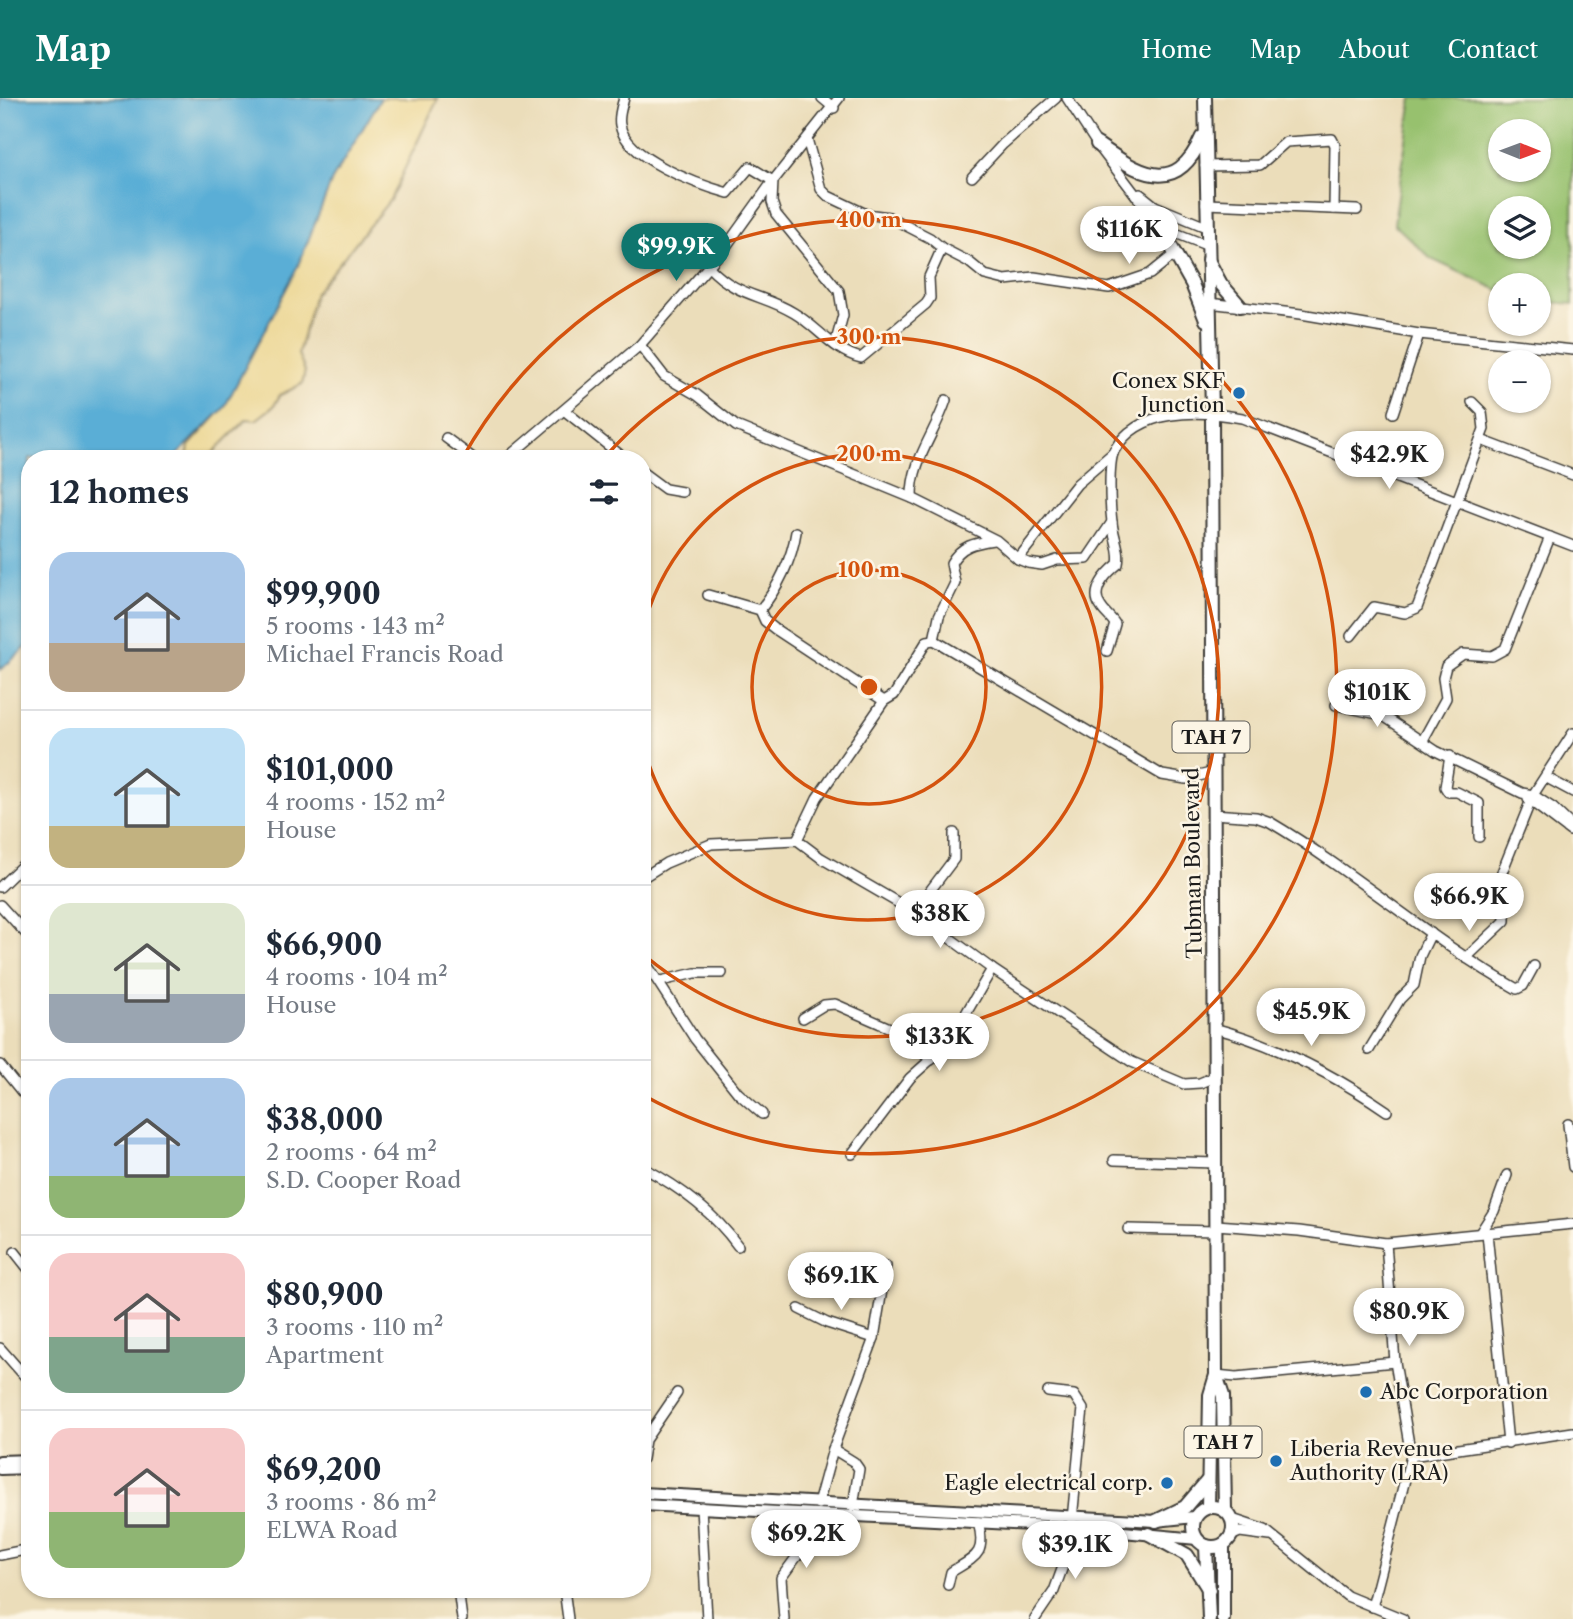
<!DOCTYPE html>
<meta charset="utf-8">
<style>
:root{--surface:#fff;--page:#f2f2f3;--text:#1f2937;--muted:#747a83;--line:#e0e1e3;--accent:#0f766e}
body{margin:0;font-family:"Libre Caslon Text",serif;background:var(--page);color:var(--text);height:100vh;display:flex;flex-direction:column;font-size:26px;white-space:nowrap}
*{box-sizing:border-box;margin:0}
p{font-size:23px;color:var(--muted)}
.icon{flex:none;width:38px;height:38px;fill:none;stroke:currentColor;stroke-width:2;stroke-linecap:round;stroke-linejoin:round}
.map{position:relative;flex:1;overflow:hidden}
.drawer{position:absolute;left:21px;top:352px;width:630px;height:1148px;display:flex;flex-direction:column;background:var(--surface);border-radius:28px;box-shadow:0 2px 5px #0004}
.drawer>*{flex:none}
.needle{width:46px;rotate:91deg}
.fabs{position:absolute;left:1488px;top:21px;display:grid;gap:14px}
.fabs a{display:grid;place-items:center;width:63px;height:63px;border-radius:50%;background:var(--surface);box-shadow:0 2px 5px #0004;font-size:35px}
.price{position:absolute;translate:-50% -60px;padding:0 16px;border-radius:24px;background:#fff;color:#222;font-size:23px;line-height:46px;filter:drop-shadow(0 2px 4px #0008)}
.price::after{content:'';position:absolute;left:50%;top:42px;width:21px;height:16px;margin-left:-10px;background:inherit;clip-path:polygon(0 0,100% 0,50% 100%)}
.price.current{background:var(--accent);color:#fff}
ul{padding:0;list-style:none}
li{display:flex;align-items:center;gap:21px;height:175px;padding:0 28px}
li+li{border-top:2px solid var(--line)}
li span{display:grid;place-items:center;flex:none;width:196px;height:140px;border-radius:21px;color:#555}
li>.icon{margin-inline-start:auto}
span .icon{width:84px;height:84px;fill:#fffc;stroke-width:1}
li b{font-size:30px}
h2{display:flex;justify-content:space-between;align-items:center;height:84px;padding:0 28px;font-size:30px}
header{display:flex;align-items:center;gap:42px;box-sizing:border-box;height:98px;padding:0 35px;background:var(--accent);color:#fff}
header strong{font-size:33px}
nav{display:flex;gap:38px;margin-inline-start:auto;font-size:24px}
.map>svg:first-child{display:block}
</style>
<header>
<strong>Map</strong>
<nav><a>Home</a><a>Map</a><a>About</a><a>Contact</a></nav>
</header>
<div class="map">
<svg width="1573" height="1521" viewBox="0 0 1573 1521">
<rect width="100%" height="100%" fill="#fcf5e5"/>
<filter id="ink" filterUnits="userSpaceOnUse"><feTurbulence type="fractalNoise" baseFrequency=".0143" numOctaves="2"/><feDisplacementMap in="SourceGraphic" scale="14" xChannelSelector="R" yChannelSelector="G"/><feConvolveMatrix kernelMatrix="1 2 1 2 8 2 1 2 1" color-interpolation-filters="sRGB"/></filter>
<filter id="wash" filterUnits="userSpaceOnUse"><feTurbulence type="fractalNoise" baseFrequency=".00686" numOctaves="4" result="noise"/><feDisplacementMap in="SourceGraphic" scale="28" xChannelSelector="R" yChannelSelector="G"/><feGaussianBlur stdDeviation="1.57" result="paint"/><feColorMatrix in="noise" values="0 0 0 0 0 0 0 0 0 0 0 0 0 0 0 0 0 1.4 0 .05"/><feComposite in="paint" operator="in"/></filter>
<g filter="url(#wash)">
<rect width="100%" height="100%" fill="#ebddba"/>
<!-- green -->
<path fill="#97c16e" stroke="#5a6e45" stroke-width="2" fill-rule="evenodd" d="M1412,0h161v206l-35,-3v-16h-38v6l-69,-32 -37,-35zM1500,33h38v39h-38zM1500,110h38v39h-38z"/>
<!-- sand -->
<path fill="#eeda9e" stroke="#857b5d" stroke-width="2" d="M381,0h57l-48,102 -75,93 -17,61 7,17 -3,13 -22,11 -6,11 -18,14 -9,-1 -39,39h-21l2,-12 35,-38 74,-142 34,-86z"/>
<!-- water -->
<path fill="#5aaed6" stroke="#3b6579" stroke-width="2" d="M0,0h381l-49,82 -34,86 -74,142 -50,50h-144v186l-30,26z"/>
</g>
<g filter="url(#ink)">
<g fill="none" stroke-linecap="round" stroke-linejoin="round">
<defs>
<g id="minor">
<path d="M624,0c-2,8 -6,18 -4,27 6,34 79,60 108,68l22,-26 23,14 -1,21 4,12 63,77 4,24 -8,30"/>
<path d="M822,0l12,10"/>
<path d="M1067,0l30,46 63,83 46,18"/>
<path d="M807,41l14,50 7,7 38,18 23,3 41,21 12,10 27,14 16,13 20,5 29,-3 75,11 41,-14 26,-21"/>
<path d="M1205,68l55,-1 26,-23 46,-3 3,6 -1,64"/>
<path d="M972,79l31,-33 53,-46"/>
<path d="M1140,96l15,12 51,21"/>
<path d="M1206,106l151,6"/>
<path d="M709,169c28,30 54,27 85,46 24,14 39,38 67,45l65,-54 4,-6 -1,-21 13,-29"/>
<path d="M1209,205l92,11 118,20 154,16"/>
<path d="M640,247l24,31 33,19 39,31 176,72 84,42 22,19 10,4 14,2 15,-5 30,-1 25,-37"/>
<path d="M565,313l59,47"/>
<path d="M1393,315l26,-79"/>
<path d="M446,340l27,20"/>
<path d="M1481,342l92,35"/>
<path d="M507,360l133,-113 87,-100 46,-64 66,-83"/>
<path d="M642,374l23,17 17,3"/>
<path d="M912,400c-1,-37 23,-64 34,-98"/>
<path d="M1018,461l59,-75 36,-31"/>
<path d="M708,497l52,15 5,11 10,8 109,72"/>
<path d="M760,512c18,-22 32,-51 36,-78"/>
<path d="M1351,538l23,-29 31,6 12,-5 67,-179 -2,-17 -10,-10"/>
<path d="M934,542l5,-24 16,-33 -4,-20c10,-18 24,-20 43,-23"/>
<path d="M1107,553l8,-27c-4,-7 -10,-10 -14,-17 -12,-16 6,-34 17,-43 3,-14 -5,-28 -6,-42 -2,-15 -4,-59 2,-71 24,-44 86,-41 128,-33l331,128"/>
<path d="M1336,607l46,10 54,36 86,42 11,2 40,-62"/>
<path d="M1423,642l23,-42 -3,-20 3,-12 17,-12 29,2 13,-7 45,-112"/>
<path d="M1450,658l-5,31 3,5h9l22,11v34"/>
<path d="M1547,680l26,14"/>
<path d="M1528,701l42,32"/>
<path d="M1213,716l43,3 14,5c86,51 160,118 247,167l6,-3 11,-20"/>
<path d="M797,742l20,-42 67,-97 10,-6 33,-54 7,-1 228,135 24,4 25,-6"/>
<path d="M642,780l24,-15 45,-19 86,-4 24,18 93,54 78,57 140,93 52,22 16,-1 14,-6"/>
<path d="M0,789l30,-29"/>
<path d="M0,807l30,33"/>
<path d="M914,814l40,-53v-26"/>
<path d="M642,859l53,82 43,54 24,21"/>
<path d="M1466,860l39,-37v-6l-12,-11 -1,-7 41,-102 20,13 20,19"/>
<path d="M661,883l34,-8h27"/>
<path d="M803,920l21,-13 11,-1 64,28 32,28"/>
<path d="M1214,930c63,17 119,46 173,83"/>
<path d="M1369,952l31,-51 14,-14 6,-29 11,-23"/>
<path d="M0,967l30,37"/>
<path d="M1568,1026l5,43"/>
<path d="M852,1056l58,-76 38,-34 44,-75"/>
<path d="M1114,1062l101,3"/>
<path d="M642,1069c36,19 72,46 96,79"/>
<path d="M1216,1127l83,6 87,12 187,-19"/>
<path d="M1128,1131l88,2"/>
<path d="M1480,1135l14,-22 13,-36"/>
<path d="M1487,1135l21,210"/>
<path d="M1386,1145l9,119 16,94"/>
<path d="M15,1154l15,19"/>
<path d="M799,1211l28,14 47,15"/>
<path d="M0,1250l30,34"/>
<path d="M1216,1277l20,2 159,-15"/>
<path d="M833,1351l21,13 5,7 -6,37"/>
<path d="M642,1361l3,-19 32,-47"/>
<path d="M818,1406l15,-55 41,-111 12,-72"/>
<path d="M701,1409l6,112"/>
<path d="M1232,1421l33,11 82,66 56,23"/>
<path d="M1231,1438l9,-4 30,4"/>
<path d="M0,1457l30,-6"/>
<path d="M948,1487l3,-13c24,-15 36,-17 27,-50"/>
<path d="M458,1491l4,30"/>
<path d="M564,1491l4,30"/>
<path d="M1372,1509l39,-151 162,-24"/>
<path d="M784,1521l-3,-41 22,-30 15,-34"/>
<path d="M1035,1521l19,-28 15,-41 13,-132 1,-9 -9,-14 -26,-3"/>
</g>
<g id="major">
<path d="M0,1363l30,-1"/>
<path d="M0,1371l30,-1"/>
<path d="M642,1395l514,28 38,-4"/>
<path d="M642,1407l428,22 127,12"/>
</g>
<g id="highway">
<path d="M1205,0l7,314 4,963 7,21 2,114"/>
<path d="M1097,46c40,28 78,55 105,-7"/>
<path d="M1160,129l32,57 14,36"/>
<path d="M1208,162l13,24 19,22"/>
<circle cx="1213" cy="1429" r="20"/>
<path d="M1208,1409l2,-112 6,-20"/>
<path d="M1156,1423l29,-14 23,-27"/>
<path d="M1149,1436l38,21 22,35"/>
<path d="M1206,1448l3,73"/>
<path d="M1223,1521v-74"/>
</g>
</defs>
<!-- minor casing -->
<use href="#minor" stroke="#3b3934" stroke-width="12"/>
<!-- major casing -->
<use href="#major" stroke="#3b3934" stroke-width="14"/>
<!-- highway casing -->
<use href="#highway" stroke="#3b3934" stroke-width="16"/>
<!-- minor -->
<use href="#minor" stroke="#fff" stroke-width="9"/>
<!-- major -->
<use href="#major" stroke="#fff" stroke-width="10"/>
<!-- highway -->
<use href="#highway" stroke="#fff" stroke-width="12"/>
</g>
</g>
<!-- distance rings -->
<g fill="none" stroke="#d4530e" stroke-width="3.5">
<circle cx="869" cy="589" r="117"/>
<path d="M642 535A233 233 0 1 1 642 643"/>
<path d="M605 359A350 350 0 1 1 644 857"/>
<path d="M463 359A467 467 0 1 1 643 997"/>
</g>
<!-- markers -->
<g fill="#1f6fb2" stroke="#fcf5e5" stroke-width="2.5">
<circle cx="1239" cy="295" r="7"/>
<circle cx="1366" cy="1294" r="7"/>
<circle cx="1276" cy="1363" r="7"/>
<circle cx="1167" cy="1385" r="7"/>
</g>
<g text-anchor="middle" stroke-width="5" stroke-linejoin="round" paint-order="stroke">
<!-- shield labels -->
<g fill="#fcf5e5" stroke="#5f5d58" stroke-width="2">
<rect x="1172.5" y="623.5" width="77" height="31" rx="5"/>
<rect x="1184.5" y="1328.5" width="77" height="31" rx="5"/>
</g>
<g font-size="19" font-weight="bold" fill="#1c1c1c">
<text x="1211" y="646">TAH 7</text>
<text x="1223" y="1351">TAH 7</text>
</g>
<!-- poi labels -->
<g font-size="21" fill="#1c1c1c" stroke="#fcf5e5" text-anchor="end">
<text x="1225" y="290">Conex SKF<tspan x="1225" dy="24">Junction</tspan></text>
<text x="1380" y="1301" text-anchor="start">Abc Corporation</text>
<text x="1290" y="1358" text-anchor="start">Liberia Revenue<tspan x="1290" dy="24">Authority (LRA)</tspan></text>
<text x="1153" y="1392">Eagle electrical corp.</text>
</g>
<!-- street labels -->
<g font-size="21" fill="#1c1c1c" stroke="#fcf5e5">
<text transform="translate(1193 765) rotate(-91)" y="7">Tubman Boulevard</text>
</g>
</g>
<circle cx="869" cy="589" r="10" fill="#d4530e" stroke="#fcf5e5" stroke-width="3.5"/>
<g font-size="21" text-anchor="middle" font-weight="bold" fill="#d4530e" stroke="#fcf5e5" stroke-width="5" stroke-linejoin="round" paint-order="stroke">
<text x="869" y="129">400 m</text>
<text x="869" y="246">300 m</text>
<text x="869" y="363">200 m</text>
<text x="869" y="479">100 m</text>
</g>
</svg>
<div class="fabs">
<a><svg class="needle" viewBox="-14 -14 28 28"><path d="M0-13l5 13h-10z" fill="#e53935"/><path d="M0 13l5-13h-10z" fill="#747a83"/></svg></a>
<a><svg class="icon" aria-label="layers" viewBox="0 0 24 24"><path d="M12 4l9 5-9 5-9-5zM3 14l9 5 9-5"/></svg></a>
<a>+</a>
<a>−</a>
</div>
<b class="price" style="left:1129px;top:168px">$116K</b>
<b class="price current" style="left:676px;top:185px">$99.9K</b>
<b class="price" style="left:1389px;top:393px">$42.9K</b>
<b class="price" style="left:1377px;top:631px">$101K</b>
<b class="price" style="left:1469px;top:835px">$66.9K</b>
<b class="price" style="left:940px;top:852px">$38K</b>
<b class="price" style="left:1311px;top:950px">$45.9K</b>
<b class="price" style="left:939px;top:975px">$133K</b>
<b class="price" style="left:841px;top:1214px">$69.1K</b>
<b class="price" style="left:1409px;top:1250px">$80.9K</b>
<b class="price" style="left:806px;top:1472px">$69.2K</b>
<b class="price" style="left:1075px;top:1483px">$39.1K</b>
<section class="drawer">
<h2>12 homes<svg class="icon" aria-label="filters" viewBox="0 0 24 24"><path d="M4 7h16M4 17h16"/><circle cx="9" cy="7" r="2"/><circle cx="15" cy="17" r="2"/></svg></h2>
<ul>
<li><span style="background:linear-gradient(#a9c7e8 65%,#b9a48a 0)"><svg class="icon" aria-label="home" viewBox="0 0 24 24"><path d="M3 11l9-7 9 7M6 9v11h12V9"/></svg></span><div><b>$99,900</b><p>5 rooms · 143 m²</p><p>Michael Francis Road</p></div></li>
<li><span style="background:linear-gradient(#bfe0f5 70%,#c2b280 0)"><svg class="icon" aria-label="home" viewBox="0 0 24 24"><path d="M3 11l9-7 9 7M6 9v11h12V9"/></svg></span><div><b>$101,000</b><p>4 rooms · 152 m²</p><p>House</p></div></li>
<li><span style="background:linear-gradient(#dfe7d0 65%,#9aa5b1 0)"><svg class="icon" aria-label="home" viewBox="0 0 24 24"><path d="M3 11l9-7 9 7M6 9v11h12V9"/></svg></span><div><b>$66,900</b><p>4 rooms · 104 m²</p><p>House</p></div></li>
<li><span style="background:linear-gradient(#a9c7e8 70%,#8fb573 0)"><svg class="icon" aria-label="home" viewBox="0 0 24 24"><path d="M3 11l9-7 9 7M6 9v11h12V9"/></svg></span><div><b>$38,000</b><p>2 rooms · 64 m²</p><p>S.D. Cooper Road</p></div></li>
<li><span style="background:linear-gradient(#f6c9c9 60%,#7fa58c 0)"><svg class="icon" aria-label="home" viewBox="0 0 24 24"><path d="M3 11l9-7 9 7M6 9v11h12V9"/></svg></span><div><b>$80,900</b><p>3 rooms · 110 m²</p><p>Apartment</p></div></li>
<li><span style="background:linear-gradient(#f6c9c9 60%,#8fb573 0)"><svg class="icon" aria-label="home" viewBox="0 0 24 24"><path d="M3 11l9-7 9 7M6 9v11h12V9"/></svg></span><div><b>$69,200</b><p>3 rooms · 86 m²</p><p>ELWA Road</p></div></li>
</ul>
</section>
</div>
